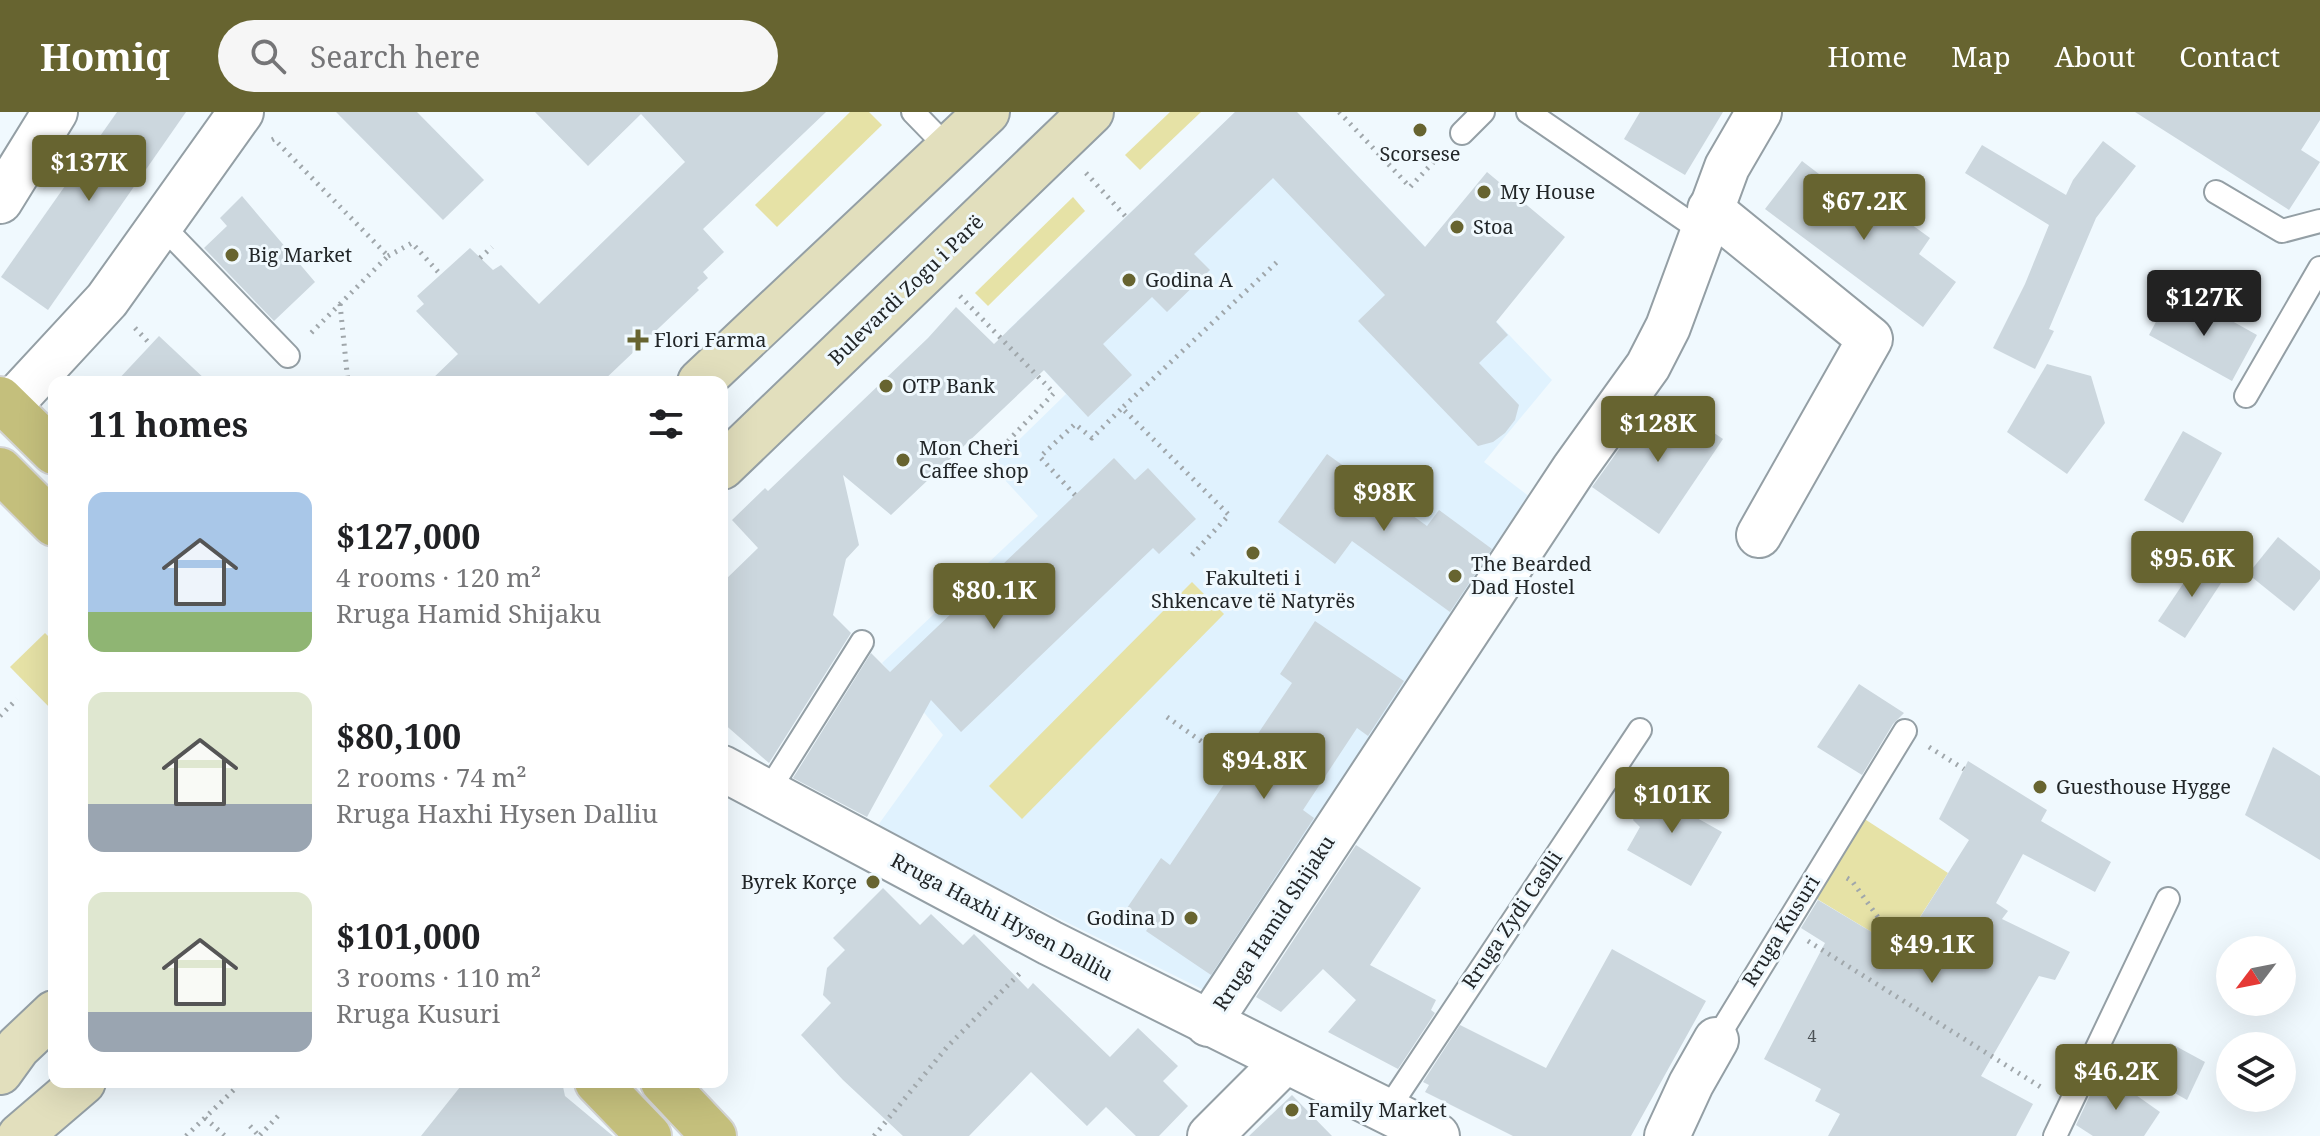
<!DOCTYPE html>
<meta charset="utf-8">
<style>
:root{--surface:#fff;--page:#f6f6f6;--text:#202124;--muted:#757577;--accent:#676430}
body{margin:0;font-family:"Noto Serif",serif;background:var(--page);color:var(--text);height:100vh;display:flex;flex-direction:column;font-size:30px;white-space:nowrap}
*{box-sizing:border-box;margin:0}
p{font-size:26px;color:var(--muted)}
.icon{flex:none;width:44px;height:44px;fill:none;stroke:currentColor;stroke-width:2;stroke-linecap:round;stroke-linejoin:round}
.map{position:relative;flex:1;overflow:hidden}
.side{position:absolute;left:48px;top:264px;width:680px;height:712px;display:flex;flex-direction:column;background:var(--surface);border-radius:16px;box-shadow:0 8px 32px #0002}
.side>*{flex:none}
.needle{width:52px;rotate:238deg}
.buttons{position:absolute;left:2216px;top:824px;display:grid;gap:16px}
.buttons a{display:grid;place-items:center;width:80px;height:80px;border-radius:50%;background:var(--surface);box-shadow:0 8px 32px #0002;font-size:40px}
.price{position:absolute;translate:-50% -68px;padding:0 18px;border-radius:8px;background:var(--accent);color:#fff;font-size:26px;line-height:52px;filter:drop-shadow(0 2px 4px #0008)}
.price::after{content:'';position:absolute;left:50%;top:48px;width:24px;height:18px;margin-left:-12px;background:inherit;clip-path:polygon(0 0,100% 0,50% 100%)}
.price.active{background:#222;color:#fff}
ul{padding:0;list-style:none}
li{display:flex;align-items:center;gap:24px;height:200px;padding:0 40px}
li span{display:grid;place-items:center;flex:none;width:224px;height:160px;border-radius:16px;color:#555}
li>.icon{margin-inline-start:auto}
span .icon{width:96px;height:96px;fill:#fffc;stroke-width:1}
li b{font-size:34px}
h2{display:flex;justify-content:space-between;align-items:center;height:96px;padding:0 40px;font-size:34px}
header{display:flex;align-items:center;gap:48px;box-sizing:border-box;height:112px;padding:0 40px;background:var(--accent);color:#fff}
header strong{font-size:38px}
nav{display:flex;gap:44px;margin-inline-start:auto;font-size:28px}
.search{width:560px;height:72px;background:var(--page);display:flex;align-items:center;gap:20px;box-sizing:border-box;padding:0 28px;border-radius:44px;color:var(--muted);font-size:30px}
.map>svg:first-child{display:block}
</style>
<header>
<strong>Homiq</strong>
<div class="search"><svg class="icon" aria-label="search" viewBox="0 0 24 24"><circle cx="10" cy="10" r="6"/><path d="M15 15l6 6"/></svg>Search here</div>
<nav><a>Home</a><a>Map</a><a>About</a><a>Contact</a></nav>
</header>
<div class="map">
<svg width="2320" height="1024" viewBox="0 0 2320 1024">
<rect width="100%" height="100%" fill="#f0f9fe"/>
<!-- built -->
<path fill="#e0f2fe" d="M1235,0h62l255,268 -68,82 55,42 -319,494 -344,-170 67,-93 -61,-72 156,-147 -46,-50 74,-72 -59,-63z"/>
<!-- green -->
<g fill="#e6e2a6">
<path d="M850,0h19l13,13 -105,102 -22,-22z"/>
<path d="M1170,0h31l-61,58 -15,-15z"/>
<path d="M1073,85l12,14 -97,95 -13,-13z"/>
<path d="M1192,470l32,32 -202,205 -33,-33z"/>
<path d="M45,521l9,9v66l-2,2 -42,-43z"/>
<path d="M1863,706l85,55 -63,99 -15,-41 -53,-32z"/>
</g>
<!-- building -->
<g fill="#ccd7de">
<path d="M117,0h69l-138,198 -47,-33z"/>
<path d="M336,0h81l67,68 -41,40z"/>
<path d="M535,0h291l-123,117 21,23 -21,20 5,6 -11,10 2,2 -97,92h-173l29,-28 -42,-43 8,-7 -7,-8 53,-48 23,22 8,-5 38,39 146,-142 -44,-48 -53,52z"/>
<path d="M1235,0h62l128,135 62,-75 78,65 -69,85 12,13 -29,28 40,42 -4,15 -10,13 -12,9 -15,4 -120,-125 27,-26 -112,-117 -79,76 16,16 -43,42 -15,-15 -49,47 29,31 -44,42 -44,-47 -153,145 -48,-40 16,70 -13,14 -13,56 18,18 -82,130 -47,-41v-139l36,-35 -26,-28 33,-32 3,3 160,-153 28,-31 38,37z"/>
<path d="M1640,0h83l-38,63 -61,-36z"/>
<path d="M2135,0h185v8l-19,30 19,12 -31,48z"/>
<path d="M2103,29l33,25 -40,52 -47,111 5,2 -19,38 -42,-21 32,-64 24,-59 -84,-52 17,-28 84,50 7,-15z"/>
<path d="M1802,49l72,55 8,-13 48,35 -11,16 37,28 -33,45 -158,-118z"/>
<path d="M242,84l73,86 -41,39 -70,-73 23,-22 -7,-8z"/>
<path d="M2168,187l33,18 6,-10 50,28 -25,46 -83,-46z"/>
<path d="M159,224l49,46h-92z"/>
<path d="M2047,252l44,12 14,47 -38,51 -60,-42z"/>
<path d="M1658,283l65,44 -64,95 -67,-47z"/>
<path d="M2183,319l39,22 -39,70 -39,-23z"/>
<path d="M1327,342l100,72 12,-16 53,39 -42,63 -98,-71 -17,23 -57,-42z"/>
<path d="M1114,346l21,22 13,-12 48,51 -37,35 -6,-6 -192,184 -30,-32 -64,117 -74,-39 78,-125 19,19z"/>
<path d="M2278,425l42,34v8l-26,32 -46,-37z"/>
<path d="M2199,448l26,17 -40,61 -27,-17z"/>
<path d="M1315,509l89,60 -36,55 -11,-8 -54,82 11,8 -103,157 -65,-44 2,-3 -23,-17 36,-53 9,7 122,-182 -12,-9z"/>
<path d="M1859,572l45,29 -11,11 -31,51 -45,-28z"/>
<path d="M2273,635l47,29v84l-75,-45z"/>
<path d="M1968,649l79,49 -6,11 70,41 -16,30 -72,-38 -27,49 12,8 -6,8 68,33 -15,28 -16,-4 -58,100 52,28 -17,32h-188l12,-22 -25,-13 6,-12 -57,-30 61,-116 -24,-15 17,-28 82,49 69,-109 -30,-21z"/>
<path d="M1653,670l36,18 -1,13 34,19 -31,54 -64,-36 13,-23 -7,-7z"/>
<path d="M1356,733l65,43 -51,77 66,35 -5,10 4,3 -37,56 -70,-37 28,-32 -33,-31 -42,43 -25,-15z"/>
<path d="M883,776l37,37 11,-11 32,31 11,-11 54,55 5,-6 77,74 28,-29 40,38 -15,15 25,25 -29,30h-23l-30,-29 -19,19 -56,-54 -62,64h-66l-60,-56 -42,-45 30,-32 -8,-8 4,-27 18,-18 -12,-12z"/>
<path d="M1612,837l94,52 -75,135h-118l-88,-44 4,-7 -6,-3 37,-57 86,43z"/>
<path d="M2170,931l35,19 -18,38 -37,-21z"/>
<path d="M2100,962l26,14 34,24 -16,24h-51l-17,-11z"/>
<path d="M464,970h98l3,14 48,40h-192z"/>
<path d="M1292,983l40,41h-83z"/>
</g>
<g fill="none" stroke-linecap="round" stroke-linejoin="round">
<defs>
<g id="service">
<path d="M913,0l36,37"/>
<path d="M1528,0l175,120"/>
<path d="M1462,21l21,-21"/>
<path d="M2216,80l66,39 38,-10"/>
<path d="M153,123l22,4 113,117"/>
<path d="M2246,284l74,-128"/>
<path d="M767,681l95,-151"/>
<path d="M1716,928l189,-309"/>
<path d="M1386,1000l254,-382"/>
<path d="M2055,1024l113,-237"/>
</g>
<g id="minor">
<path d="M1710,97l160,130 -111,196"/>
<path d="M8,295l99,-107 134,-188"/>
<path d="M722,656l328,175 387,193"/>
<path d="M1208,912l366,-555 74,-103 20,-39 59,-160 32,-55"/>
<path d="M1210,1024l75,-75"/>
<path d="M1667,1024l24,-52 25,-44"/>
</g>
<path id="tertiary" d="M0,89l55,-89"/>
<g id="secondary">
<path d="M700,270l287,-270"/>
<path d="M722,355l369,-355"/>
<path d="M0,960l18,-25 36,-34"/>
<path d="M20,1024l63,-54"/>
</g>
<g id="primary">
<path d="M0,287l54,53"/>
<path d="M0,358l54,54"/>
<path d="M597,970l52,54"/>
<path d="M663,970l51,54"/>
</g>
</defs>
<!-- service casing -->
<use href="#service" stroke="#949fa5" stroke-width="26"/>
<!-- minor casing -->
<use href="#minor" stroke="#949fa5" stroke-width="48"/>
<!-- tertiary casing -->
<use href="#tertiary" stroke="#949fa5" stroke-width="48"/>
<!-- secondary casing -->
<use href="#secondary" stroke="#949fa5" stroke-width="48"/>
<!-- primary casing -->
<use href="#primary" stroke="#d3d4d4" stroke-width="48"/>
<!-- path -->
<g stroke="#a0a7ab" stroke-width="5" stroke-dasharray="2 6" stroke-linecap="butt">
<path d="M1339,0l71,75 32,-34"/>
<path d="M272,28l2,-1 114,117 -79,79"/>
<path d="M1086,61l40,44"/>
<path d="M388,144l24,-13 28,31"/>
<path d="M480,146l12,-11"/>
<path d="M960,184l94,97 -46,48"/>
<path d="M340,192l8,78"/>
<path d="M135,216l16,17"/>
<path d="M1075,383l-35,-38 35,-33 17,14 30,-30"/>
<path d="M1192,443l37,-40 -107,-107 155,-146"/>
<path d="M0,604l17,-17"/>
<path d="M1167,605l69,49"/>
<path d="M1929,635l35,22"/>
<path d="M1847,766l5,3 33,46 20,14"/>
<path d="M1808,829l236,148"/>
<path d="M205,1006l20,18"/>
<path d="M250,1014l9,10"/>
<path d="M260,1023l19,-20"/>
<path d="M186,1024l56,-54"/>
<path d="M874,1024l73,-89 73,-74"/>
</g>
<!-- service -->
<use href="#service" stroke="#fff" stroke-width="22"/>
<!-- minor -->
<use href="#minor" stroke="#fff" stroke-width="44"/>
<!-- tertiary -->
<use href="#tertiary" stroke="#fff" stroke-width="44"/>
<!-- secondary -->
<use href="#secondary" stroke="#e2dfbd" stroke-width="44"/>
<!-- primary -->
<use href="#primary" stroke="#c4bf7c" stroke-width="44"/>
</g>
<!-- markers -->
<g fill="#676430" stroke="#f0f9fe" stroke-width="3">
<circle cx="1420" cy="18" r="8"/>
<circle cx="1484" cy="80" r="8"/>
<circle cx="1457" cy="115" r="8"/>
<circle cx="232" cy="143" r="8"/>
<circle cx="1129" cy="168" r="8"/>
<path d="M634 216h8v8h8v8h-8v8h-8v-8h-8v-8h8z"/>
<circle cx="886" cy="274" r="8"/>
<circle cx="903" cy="348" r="8"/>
<circle cx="1253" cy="441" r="8"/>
<circle cx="1455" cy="464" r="8"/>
<circle cx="2040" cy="675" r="8"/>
<circle cx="873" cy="770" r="8"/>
<circle cx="1191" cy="806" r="8"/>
<circle cx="1292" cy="998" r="8"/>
</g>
<g text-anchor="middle" stroke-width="6" stroke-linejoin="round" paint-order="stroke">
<!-- number labels -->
<g font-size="16" fill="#4c5256">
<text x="1812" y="930">4</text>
</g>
<!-- poi labels -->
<g font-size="20" fill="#222628" stroke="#f0f9fe" text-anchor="start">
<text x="1420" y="49" text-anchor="middle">Scorsese</text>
<text x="1500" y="87">My House</text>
<text x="1473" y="122">Stoa</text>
<text x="248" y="150">Big Market</text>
<text x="1145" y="175">Godina A</text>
<text x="654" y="235">Flori Farma</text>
<text x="902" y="281">OTP Bank</text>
<text x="919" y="343">Mon Cheri<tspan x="919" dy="23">Caffee shop</tspan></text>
<text x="1471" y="459">The Bearded<tspan x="1471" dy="23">Dad Hostel</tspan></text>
<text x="1253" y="473" text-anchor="middle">Fakulteti i<tspan x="1253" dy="23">Shkencave të Natyrës</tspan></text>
<text x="2056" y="682">Guesthouse Hygge</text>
<text x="857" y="777" text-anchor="end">Byrek Korçe</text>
<text x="1175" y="813" text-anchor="end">Godina D</text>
<text x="1308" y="1005">Family Market</text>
</g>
<!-- street labels -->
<g font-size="20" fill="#222628" stroke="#f0f9fe">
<text transform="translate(906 178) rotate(-44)" y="7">Bulevardi Zogu i Parë</text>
<text transform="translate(1002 805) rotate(28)" y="7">Rruga Haxhi Hysen Dalliu</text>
<text transform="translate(1512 808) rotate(-56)" y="7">Rruga Zydi Caslli</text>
<text transform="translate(1274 811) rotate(-57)" y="7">Rruga Hamid Shijaku</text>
<text transform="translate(1781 819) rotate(-58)" y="7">Rruga Kusuri</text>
</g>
</g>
</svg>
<div class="buttons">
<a><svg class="needle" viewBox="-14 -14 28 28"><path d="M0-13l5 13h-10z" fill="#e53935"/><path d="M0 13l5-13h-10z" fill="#757577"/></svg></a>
<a><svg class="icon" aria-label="layers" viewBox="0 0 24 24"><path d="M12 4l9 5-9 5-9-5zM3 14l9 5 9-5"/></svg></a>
</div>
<b class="price" style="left:89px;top:91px">$137K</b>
<b class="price" style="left:1864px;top:130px">$67.2K</b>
<b class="price active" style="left:2204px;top:226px">$127K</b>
<b class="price" style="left:1658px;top:352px">$128K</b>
<b class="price" style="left:1384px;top:421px">$98K</b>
<b class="price" style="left:2192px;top:487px">$95.6K</b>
<b class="price" style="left:994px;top:519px">$80.1K</b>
<b class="price" style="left:1264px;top:689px">$94.8K</b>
<b class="price" style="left:1672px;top:723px">$101K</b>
<b class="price" style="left:1932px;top:873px">$49.1K</b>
<b class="price" style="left:2116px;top:1000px">$46.2K</b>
<section class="side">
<h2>11 homes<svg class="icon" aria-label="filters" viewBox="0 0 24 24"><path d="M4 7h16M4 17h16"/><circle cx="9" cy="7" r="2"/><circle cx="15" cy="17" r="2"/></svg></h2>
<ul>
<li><span style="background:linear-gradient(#a9c7e8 75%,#8fb573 0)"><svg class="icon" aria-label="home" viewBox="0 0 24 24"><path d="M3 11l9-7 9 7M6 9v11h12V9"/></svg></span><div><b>$127,000</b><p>4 rooms · 120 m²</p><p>Rruga Hamid Shijaku</p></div></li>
<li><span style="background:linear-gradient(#dfe7d0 70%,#9aa5b1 0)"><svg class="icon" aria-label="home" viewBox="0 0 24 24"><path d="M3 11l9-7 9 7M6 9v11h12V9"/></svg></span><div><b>$80,100</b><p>2 rooms · 74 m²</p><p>Rruga Haxhi Hysen Dalliu</p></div></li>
<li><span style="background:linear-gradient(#dfe7d0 75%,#9aa5b1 0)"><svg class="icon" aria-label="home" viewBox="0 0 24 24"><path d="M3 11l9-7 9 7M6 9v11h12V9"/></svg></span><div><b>$101,000</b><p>3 rooms · 110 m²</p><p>Rruga Kusuri</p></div></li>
</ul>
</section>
</div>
